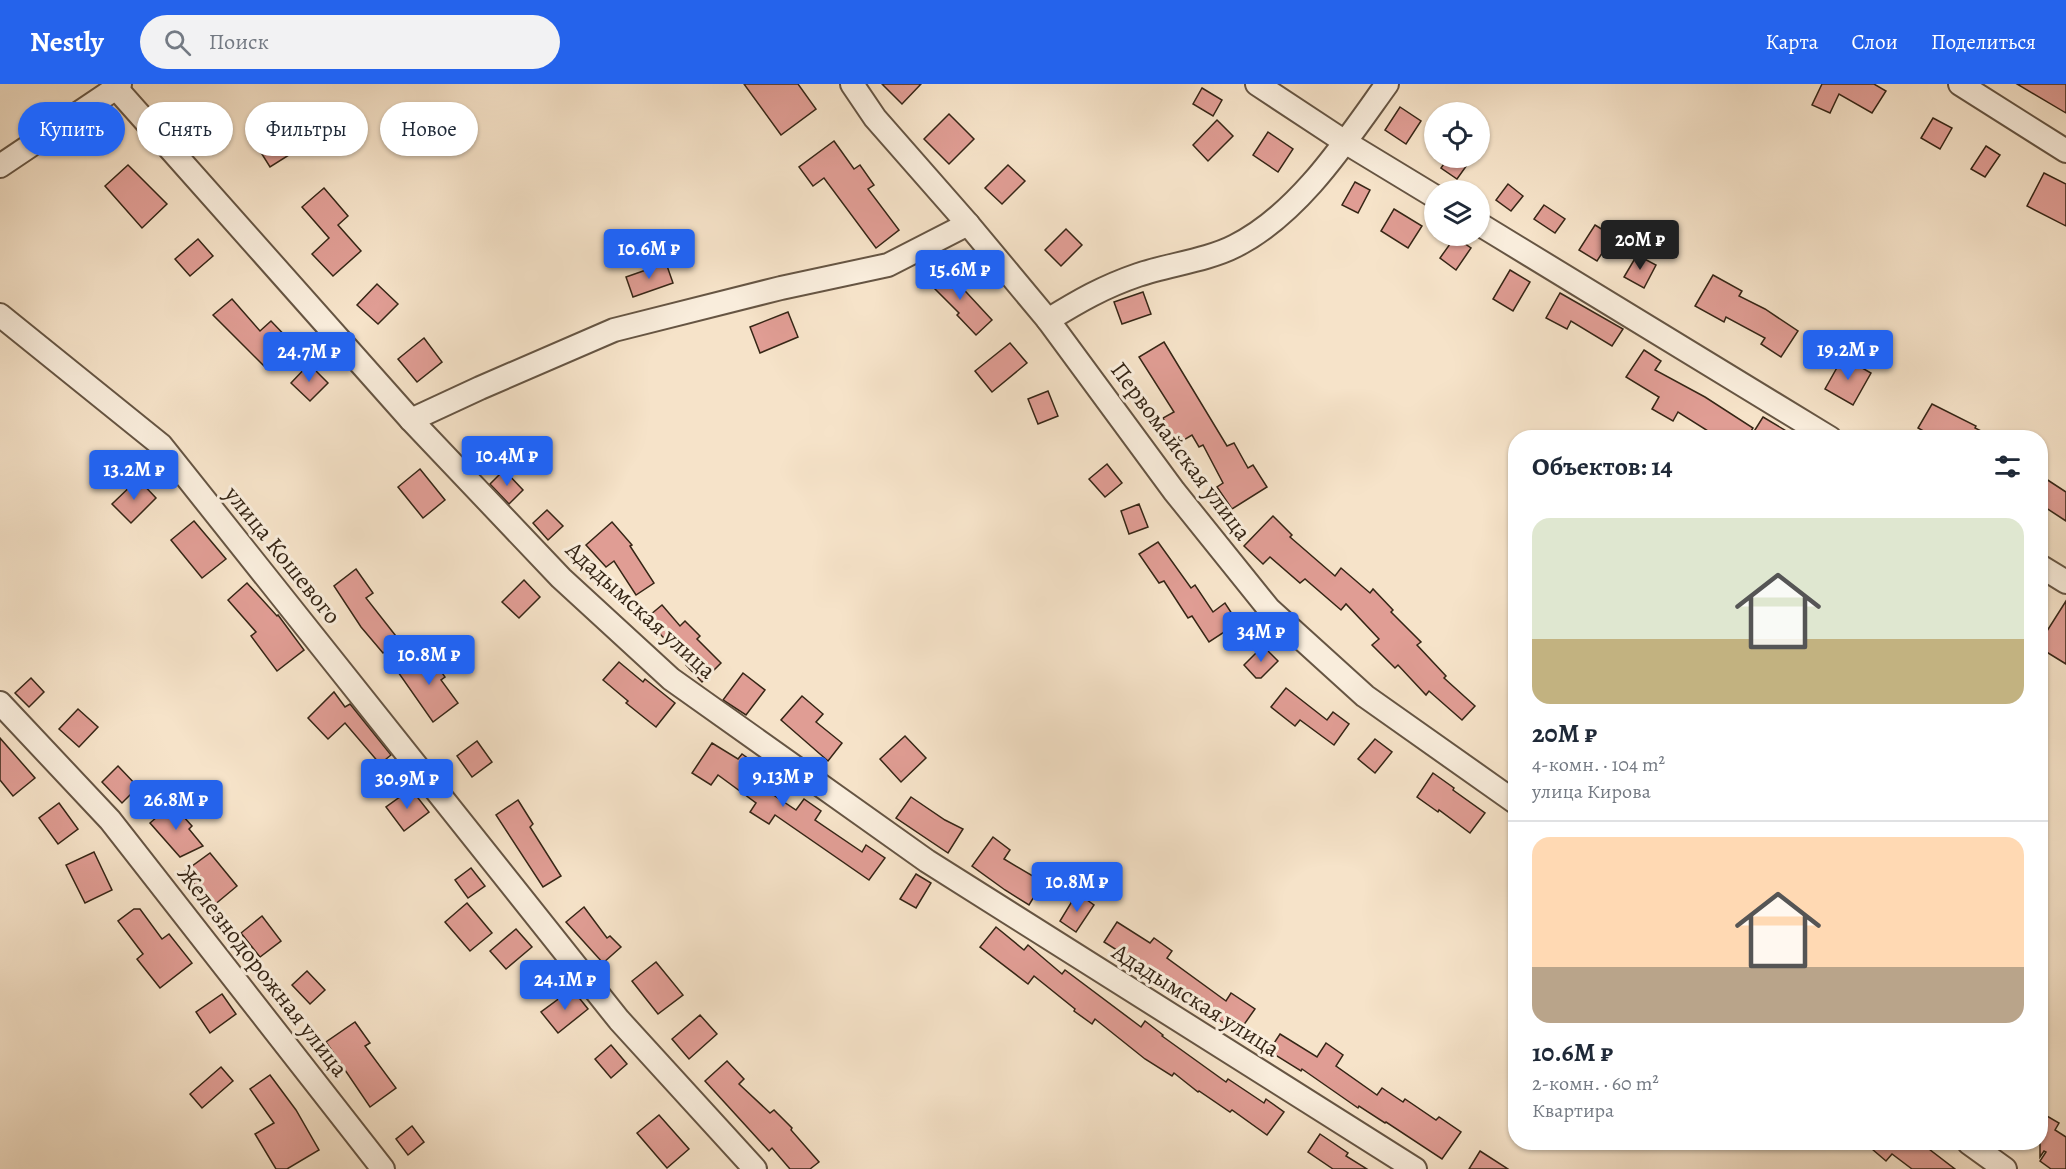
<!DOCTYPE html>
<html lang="ru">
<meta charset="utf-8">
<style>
:root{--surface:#fff;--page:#f2f2f3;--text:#1f2937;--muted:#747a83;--line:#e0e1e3;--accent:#2563eb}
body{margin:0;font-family:Alegreya,serif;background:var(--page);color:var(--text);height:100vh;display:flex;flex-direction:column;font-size:22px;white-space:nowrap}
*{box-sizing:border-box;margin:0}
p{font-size:20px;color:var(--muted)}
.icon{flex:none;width:33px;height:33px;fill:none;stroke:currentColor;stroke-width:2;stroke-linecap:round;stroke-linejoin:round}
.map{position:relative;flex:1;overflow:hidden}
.details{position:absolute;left:1508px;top:346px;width:540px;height:720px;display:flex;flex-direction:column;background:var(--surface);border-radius:24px;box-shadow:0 2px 4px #0004}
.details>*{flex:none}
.top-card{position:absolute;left:18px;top:18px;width:570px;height:54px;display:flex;gap:12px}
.buttons{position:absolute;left:1424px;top:18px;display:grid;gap:12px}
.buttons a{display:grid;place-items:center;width:66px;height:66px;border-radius:50%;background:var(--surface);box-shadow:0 2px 4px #0004;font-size:30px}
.price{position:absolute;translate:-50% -51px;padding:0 14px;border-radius:6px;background:var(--accent);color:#fff;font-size:20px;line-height:39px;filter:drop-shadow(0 2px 3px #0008)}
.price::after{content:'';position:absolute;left:50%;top:36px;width:18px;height:14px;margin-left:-9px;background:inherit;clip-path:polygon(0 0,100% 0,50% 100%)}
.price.on{background:#222;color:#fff}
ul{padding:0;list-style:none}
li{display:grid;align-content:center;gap:12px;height:318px;padding:0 24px}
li+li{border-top:2px solid var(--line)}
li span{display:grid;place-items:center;height:186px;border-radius:18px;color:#555}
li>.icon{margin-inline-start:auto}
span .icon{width:108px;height:108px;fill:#fffc;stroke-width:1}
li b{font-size:26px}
h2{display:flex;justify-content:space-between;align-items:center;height:72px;padding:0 24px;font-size:26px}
.tag{padding:0 21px;border-radius:27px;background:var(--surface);box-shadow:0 2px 4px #0004;font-size:21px;line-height:54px}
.tag.on{background:var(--accent);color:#fff}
header{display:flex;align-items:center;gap:36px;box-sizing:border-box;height:84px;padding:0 30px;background:var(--accent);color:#fff}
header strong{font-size:28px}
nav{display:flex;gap:33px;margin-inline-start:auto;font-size:21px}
.search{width:420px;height:54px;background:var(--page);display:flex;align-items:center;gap:15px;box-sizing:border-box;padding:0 21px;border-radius:33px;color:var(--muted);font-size:22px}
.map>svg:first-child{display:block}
</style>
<header>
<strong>Nestly</strong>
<div class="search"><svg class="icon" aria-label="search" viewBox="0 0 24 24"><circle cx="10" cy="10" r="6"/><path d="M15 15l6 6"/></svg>Поиск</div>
<nav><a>Карта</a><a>Слои</a><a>Поделиться</a></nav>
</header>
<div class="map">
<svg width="2066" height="1085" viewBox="0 0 2066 1085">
<rect width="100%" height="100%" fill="#f6e3c9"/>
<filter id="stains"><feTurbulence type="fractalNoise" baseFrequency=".00333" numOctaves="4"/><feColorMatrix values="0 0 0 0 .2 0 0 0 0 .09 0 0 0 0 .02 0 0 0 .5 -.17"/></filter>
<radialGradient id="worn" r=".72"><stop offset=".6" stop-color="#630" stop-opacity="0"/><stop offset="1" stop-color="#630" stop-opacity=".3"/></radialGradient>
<!-- building -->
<g fill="#e09d94" stroke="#362616" stroke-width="1.5">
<path d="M744,0h54l18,25 -35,26z"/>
<path d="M882,0h39l-19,20z"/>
<path d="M1822,0h52l12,7 -14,22 -33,-19 -9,19 -18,-8z"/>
<path d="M2017,0h49v29z"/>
<path d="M1202,4l20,12 -9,16 -20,-12z"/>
<path d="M1400,23l21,14 -15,23 -21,-14z"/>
<path d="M949,30l25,25 -25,25 -25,-25z"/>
<path d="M1933,34l19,10 -12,21 -19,-11z"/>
<path d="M1217,36l16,16 -25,25 -15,-16z"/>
<path d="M282,42l15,24 -27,17 -15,-24z"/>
<path d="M1268,48l25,17 -15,23 -25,-17z"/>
<path d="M834,57l20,28 6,-4 14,20 -6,4 31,41 -23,18 -52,-70 -11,8 -14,-19z"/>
<path d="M1986,62l14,9 -15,22 -14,-8z"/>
<path d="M1448,74h24l-15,21 -16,-11z"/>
<path d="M128,81l39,39 -25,24 -37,-42z"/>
<path d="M1008,81l17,16 -23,23 -17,-16z"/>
<path d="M2044,89l22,11v42l-39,-20z"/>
<path d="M1355,98l15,8 -12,23 -16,-8z"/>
<path d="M1508,100l15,12 -12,15 -15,-11z"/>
<path d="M324,104l24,28 -10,9 23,26 -28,25 -21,-22 17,-16 -27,-31z"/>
<path d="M1544,121l21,14 -10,14 -21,-14z"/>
<path d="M1394,125l28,17 -14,22 -27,-17z"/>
<path d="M1595,141l18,11 -16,25 -18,-11z"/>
<path d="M1066,145l16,16 -21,21 -16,-16z"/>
<path d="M1455,153l16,11 -15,22 -16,-12z"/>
<path d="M198,155l15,17 -23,20 -15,-17z"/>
<path d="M1637,171l19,10 -12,23 -20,-11z"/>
<path d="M666,179l7,20 -40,14 -7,-20z"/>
<path d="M942,182l50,54 -16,15 -19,-20 2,-2 -32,-32z"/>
<path d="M1510,186l20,12 -17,29 -20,-12z"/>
<path d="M1713,191l29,16 -3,5 26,13 33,22 -17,26 -20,-13 4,-6 -39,-21 -2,5 -29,-16z"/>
<path d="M377,200l21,20 -20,20 -21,-19z"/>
<path d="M1143,208l8,22 -29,10 -8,-22z"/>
<path d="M1560,209l63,36 -11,17 -41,-25 -4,8 -21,-11z"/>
<path d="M232,215l28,32 11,-10 22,23 -26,25 -54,-54z"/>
<path d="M788,228l10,25 -38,16 -10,-26z"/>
<path d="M424,254l18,24 -25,20 -19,-23z"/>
<path d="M1164,258l63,104 7,-3 14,25 5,-3 14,22 -35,22 -15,-22 6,-4 -20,-38 -4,2 -7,-12 -15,9 -14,-26 11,-6 -35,-55z"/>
<path d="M1010,259l17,20 -35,29 -17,-21z"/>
<path d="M1644,266l17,11 -6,9 50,27 48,31 -6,10h-28l-41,-26 -5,9 -21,-12 7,-12 -33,-20z"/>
<path d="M1843,273l28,16 -18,32 -28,-16z"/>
<path d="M309,280l19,19 -18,18 -19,-18z"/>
<path d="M1048,307l10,25 -20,8 -10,-25z"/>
<path d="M1932,320l44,22 -1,2 20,10h-59l-18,-10z"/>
<path d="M1763,333l35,21h-36l-9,-5z"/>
<path d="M1107,380l15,19 -17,14 -16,-18z"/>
<path d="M420,385l25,31 -22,18 -25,-31z"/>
<path d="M504,386l19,20 -14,14 -19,-20z"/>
<path d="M2040,391l26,17v29l-26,-17z"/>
<path d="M138,395l18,19 -25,25 -19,-19z"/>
<path d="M1139,420l9,23 -19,7 -8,-23z"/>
<path d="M547,426l16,16 -15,14 -15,-17z"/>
<path d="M1273,432l19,19 -2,2 45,39 6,-8 29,25 3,-4 20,21 -2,2 30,30 -4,3 29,31 -2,2 31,28 -13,14 -33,-29 -3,4 -28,-30 -3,3 -23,-23 7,-6 -33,-35 -5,6 -36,-31 -5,4 -30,-26 -7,7 -19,-18z"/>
<path d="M194,437l32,38 -24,19 -31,-38z"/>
<path d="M612,438l20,23 -2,1 24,37 -18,12 -22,-34 -8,6 -20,-22z"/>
<path d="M1158,458l33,46 4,-3 18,27 12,-9 13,20 -29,19 -17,-26 -4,2 -24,-37 -5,2 -20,-29z"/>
<path d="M356,485l17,24 -7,5 33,42 -16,13 -22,-26 -27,-41z"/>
<path d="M524,496l16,17 -21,21 -17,-16z"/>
<path d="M247,499l30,33 1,-1 26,35 -27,21 -26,-35 5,-4 -28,-32z"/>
<path d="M2066,517v63l-26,-16v-6z"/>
<path d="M662,521l18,21 5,-5 15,15 -3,3 24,24 -19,19 -16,-17 2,-3 -28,-28 -2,2 -14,-16z"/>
<path d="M1263,562l15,15 -17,17h-5l-12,-13z"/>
<path d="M428,568l17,25 -4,3 17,23 -25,19 -35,-50z"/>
<path d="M619,578l24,20 2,-3 30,24 -19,24 -30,-24 2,-2 -25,-21z"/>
<path d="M743,589l22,17 -19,25 -23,-15z"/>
<path d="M31,594l13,14 -15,15 -14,-14z"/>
<path d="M1286,604l41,32 6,-8 16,12 -15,21 -34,-25 -5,6 -24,-19z"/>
<path d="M334,608l11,15 5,-3 41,51 -11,9 -35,-41 -17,16 -20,-21z"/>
<path d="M802,612l21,18 -7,8 26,21 -14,18 -47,-41z"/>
<path d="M78,625l20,18 -19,20 -20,-18z"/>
<path d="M905,652l21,22 -25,24 -21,-23z"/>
<path d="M0,654l35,40 -22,18 -13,-16z"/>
<path d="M1375,655l17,13 -17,21 -17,-14z"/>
<path d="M477,657l15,21 -20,15 -15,-21z"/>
<path d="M712,659l26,16 4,-5 21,15 -9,13 42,28 8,-11 17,12 -6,9 47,32 4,-7 19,13 -16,22 -94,-65 -6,9 -19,-12 6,-9 -38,-28 -7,10 -19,-12z"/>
<path d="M118,682l20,21 -16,16 -20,-21z"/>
<path d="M1433,689l21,15 -1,2 32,23 -15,20 -31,-23 -1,2 -21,-15z"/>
<path d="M411,705l18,23 -25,19 -18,-24z"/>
<path d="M911,713l34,23 18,9 -15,24 -52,-35z"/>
<path d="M518,716l15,24 -3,3 31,49 -18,11 -47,-72z"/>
<path d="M59,719l19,26 -20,15 -19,-26z"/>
<path d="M172,720l20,22 -3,3 14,17 -23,11 -30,-34z"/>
<path d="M993,753l17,13 -6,9 39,23 -14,23 -24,-15 -33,-24z"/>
<path d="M94,768l18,38 -27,13 -19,-38z"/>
<path d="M210,769l27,33 -24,20 -29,-34z"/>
<path d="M471,784l14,18 -17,12 -13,-18z"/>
<path d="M916,790l15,9 -15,25 -16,-9z"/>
<path d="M1077,809l17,12 -18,27 -16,-11z"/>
<path d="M467,819l25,30 -22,18 -25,-29z"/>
<path d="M584,823l23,31 3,-2 11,11 -18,16 -37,-41z"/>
<path d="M134,825h6l22,30 7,-5 23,29 -32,25 -23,-29 6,-5 -25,-33z"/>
<path d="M262,832l19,25 -21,16 -19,-24z"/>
<path d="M1117,838l33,21 4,-5 18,13 -5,7 59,43 5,-8 24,16 -17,24 -41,-28 -2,2 -60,-43 1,-2 -32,-20z"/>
<path d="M996,843l28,23 4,-5 34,29 3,-4 76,57 4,-6 18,14 -1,1 64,46 2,-3 36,24 2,-4 18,13 -17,23 -35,-25 -2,2 -31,-21 -1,1 -24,-19 -2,3 -27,-17 -50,-40 -3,5 -18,-13 1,-2 -41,-33 -6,8 -48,-37z"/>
<path d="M516,845l16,18 -26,22 -16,-18z"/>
<path d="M656,878l27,33 -25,19 -26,-33z"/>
<path d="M307,887l18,19 -15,14 -18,-19z"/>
<path d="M572,905l16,20 -30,24 -17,-21z"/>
<path d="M222,910l14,20 -26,19 -14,-21z"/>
<path d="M700,931l17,19 -28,25 -17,-20z"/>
<path d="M355,938l15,21 -5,3 31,42 -26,19 -44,-65z"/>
<path d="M1280,950l37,23 9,-14 17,12 -7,11 41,29 5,-7 21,14 2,-3 31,21 3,-3 22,15 -19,27 -56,-37 -1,1 -26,-17 -1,2 -56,-39 -1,2 -32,-20z"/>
<path d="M611,961l16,19 -16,14 -16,-19z"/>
<path d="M727,977l17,18 -5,5 31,29 4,-3 18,18 -1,2 28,32 -9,7h-20l-18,-21 -3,3 -64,-70z"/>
<path d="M221,983l12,14 -31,27 -12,-14z"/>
<path d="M270,991l26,35 23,40 -32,19h-11l-21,-35 19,-11 -24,-34z"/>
<path d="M2040,1028l19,11 -4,7 11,7v32h-15l-11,-8 6,-9 -2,-1 -4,6z"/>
<path d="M659,1031l30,34 -22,19 -30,-35z"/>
<path d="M412,1042l12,16 -16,13 -12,-16z"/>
<path d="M1320,1050l28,19 -2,3 21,13h-34l-25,-17z"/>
<path d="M1865,1059h56l34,26h-43l-20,-15 -6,7z"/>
<path d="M1480,1067l28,18h-39z"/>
</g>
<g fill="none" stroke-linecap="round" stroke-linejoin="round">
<defs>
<g id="minor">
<path d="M852,0l23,34 93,106 80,96 126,171 95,118 96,87 150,106"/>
<path d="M1257,0l88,58 89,54"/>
<path d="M1960,0l106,67"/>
<path d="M116,4l295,332 150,158 110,101 256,182 488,308"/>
<path d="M0,82l116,-78 4,-4"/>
<path d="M1479,140l351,214"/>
<path d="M0,231l161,130 458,575 136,149"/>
<path d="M1048,236c31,-19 55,-33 90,-45 29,-10 70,-15 97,-29 64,-32 111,-105 152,-162"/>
<path d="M411,336l69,-32 134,-58 167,-42 107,-23 80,-41"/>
<path d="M2040,482l26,16"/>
<path d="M0,619l110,117 273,349"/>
<path d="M1969,1059l36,26"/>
</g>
</defs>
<!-- minor casing -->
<use href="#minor" stroke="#665543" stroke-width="26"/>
<!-- minor -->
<use href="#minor" stroke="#f9eddc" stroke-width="22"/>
</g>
<g text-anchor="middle" stroke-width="6" stroke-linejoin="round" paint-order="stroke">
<!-- street labels -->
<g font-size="24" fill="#362616" stroke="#f9eddc">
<text transform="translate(1181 367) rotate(53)" y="8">Первомайская улица</text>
<text transform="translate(283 471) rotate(51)" y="8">улица Кошевого</text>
<text transform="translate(641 526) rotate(42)" y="8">Ададымская улица</text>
<text transform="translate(263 887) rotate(52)" y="8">Железнодорожная улица</text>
<text transform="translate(1196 916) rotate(32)" y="8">Ададымская улица</text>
</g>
</g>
<rect width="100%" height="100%" filter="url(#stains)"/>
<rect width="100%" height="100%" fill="url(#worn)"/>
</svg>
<div class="buttons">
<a><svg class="icon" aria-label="locate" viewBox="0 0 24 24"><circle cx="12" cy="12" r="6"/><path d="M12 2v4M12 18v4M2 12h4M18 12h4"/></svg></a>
<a><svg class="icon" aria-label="layers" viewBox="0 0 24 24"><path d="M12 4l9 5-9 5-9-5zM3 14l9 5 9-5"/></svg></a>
</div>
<b class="price on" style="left:1640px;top:187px">20M ₽</b>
<b class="price" style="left:649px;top:196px">10.6M ₽</b>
<b class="price" style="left:960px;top:217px">15.6M ₽</b>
<b class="price" style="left:1848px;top:297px">19.2M ₽</b>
<b class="price" style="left:309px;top:299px">24.7M ₽</b>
<b class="price" style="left:507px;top:403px">10.4M ₽</b>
<b class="price" style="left:134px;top:417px">13.2M ₽</b>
<b class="price" style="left:1261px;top:579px">34M ₽</b>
<b class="price" style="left:429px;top:602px">10.8M ₽</b>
<b class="price" style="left:783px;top:724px">9.13M ₽</b>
<b class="price" style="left:407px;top:726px">30.9M ₽</b>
<b class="price" style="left:176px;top:747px">26.8M ₽</b>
<b class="price" style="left:1077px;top:829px">10.8M ₽</b>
<b class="price" style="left:565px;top:927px">24.1M ₽</b>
<div class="top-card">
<a class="tag on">Купить</a>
<a class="tag">Снять</a>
<a class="tag">Фильтры</a>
<a class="tag">Новое</a>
</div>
<section class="details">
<h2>Объектов: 14<svg class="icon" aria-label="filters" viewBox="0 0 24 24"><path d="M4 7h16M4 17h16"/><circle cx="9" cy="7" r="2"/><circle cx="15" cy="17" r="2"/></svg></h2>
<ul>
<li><span style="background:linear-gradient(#dfe7d0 65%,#c2b280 0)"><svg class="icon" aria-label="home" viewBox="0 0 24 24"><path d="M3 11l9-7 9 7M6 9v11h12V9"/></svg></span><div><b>20M ₽</b><p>4-комн. · 104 m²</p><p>улица Кирова</p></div></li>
<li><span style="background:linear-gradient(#ffd9b3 70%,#b9a48a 0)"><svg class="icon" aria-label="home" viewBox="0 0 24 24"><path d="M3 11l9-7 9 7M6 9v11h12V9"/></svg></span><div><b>10.6M ₽</b><p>2-комн. · 60 m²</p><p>Квартира</p></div></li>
</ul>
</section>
</div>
